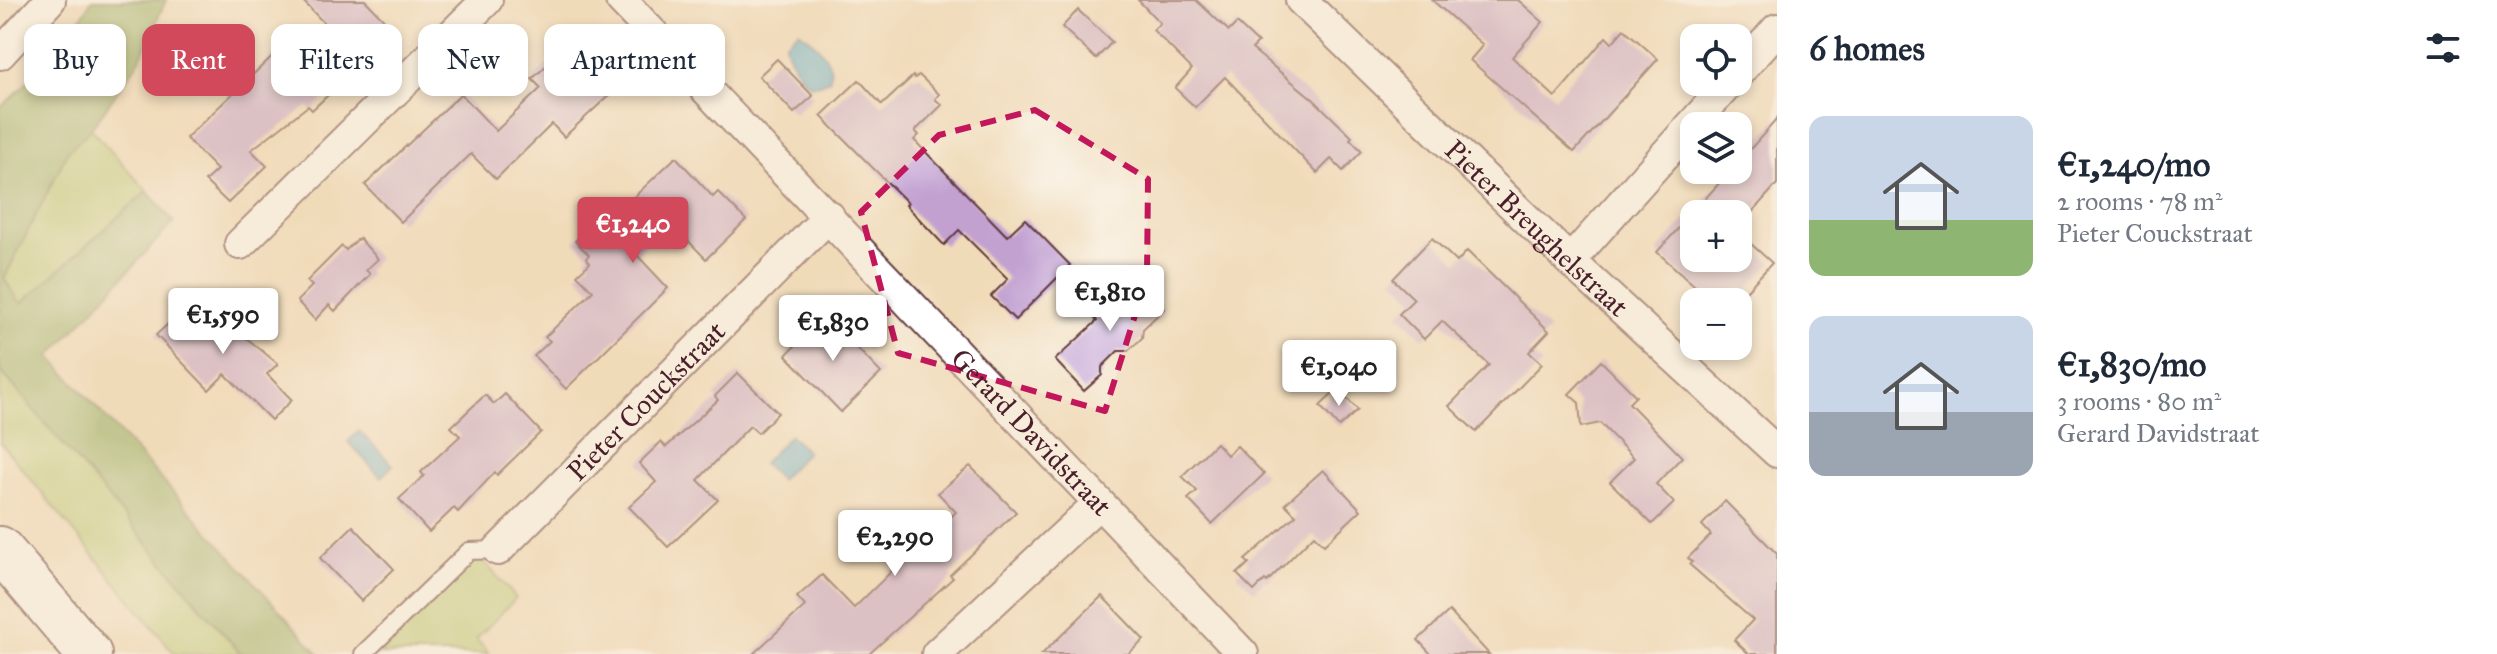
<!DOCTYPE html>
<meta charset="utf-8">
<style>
:root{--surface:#fff;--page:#f6f6f7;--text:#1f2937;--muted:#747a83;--accent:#d1495b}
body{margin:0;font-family:"IM FELL Great Primer",serif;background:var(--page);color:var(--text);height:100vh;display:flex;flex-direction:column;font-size:30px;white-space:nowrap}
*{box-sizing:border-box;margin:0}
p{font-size:26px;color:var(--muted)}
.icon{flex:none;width:44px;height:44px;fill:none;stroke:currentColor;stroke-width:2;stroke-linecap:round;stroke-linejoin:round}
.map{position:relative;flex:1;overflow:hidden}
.sheet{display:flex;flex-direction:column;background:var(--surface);width:720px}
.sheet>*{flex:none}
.hud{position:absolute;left:24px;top:24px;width:760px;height:72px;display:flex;gap:16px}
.controls{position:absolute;left:1680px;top:24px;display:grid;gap:16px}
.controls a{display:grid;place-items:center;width:72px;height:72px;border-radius:16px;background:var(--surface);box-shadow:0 4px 12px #0003;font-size:40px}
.price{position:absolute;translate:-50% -68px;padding:0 18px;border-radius:8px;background:#fff;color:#222;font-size:26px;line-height:52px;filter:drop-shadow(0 2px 4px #0008)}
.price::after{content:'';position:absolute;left:50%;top:48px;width:24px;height:18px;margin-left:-12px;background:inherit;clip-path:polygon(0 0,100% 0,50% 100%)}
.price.on{background:var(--accent);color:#fff}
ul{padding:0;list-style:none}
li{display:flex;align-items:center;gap:24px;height:200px;padding:0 32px}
li span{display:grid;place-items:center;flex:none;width:224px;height:160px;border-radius:16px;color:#555}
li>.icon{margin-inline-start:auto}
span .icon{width:96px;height:96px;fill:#fffc;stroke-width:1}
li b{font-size:34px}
h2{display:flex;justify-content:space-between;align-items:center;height:96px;padding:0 32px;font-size:34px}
.pill{padding:0 28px;border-radius:16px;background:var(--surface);box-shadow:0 4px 12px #0003;font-size:28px;line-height:72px}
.pill.on{background:var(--accent);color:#fff}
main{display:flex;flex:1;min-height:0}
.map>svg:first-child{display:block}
</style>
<main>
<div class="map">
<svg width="1777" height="654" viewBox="0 0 1777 654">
<rect width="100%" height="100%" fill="#fff"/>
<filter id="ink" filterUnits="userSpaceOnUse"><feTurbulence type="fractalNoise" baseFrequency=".0125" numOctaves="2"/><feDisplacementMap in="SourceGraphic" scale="16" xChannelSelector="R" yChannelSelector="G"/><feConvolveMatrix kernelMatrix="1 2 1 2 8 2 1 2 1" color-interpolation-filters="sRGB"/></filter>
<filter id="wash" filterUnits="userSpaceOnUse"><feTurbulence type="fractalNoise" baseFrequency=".006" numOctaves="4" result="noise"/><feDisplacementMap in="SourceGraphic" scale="32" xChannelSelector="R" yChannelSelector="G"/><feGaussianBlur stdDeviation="1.8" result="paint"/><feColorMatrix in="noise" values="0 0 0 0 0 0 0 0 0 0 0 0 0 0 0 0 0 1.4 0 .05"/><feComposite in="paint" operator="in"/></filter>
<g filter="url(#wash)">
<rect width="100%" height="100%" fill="#f0dbb9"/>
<!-- green -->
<g fill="#b2c96e" stroke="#7e744c" stroke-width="2">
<path d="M91,129l56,62 -126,113 -17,-25 64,-128z"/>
<path d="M0,370l241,284h-66l-175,-212z"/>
<path d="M479,556l37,42 -40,41 13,15h-110z"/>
</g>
<!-- forest -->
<path fill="#8dad61" stroke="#6c6646" stroke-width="2" d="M92,0h74l-27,61 -48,68 -23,22 -64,128 17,25 126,-113 27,31 -124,134 269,298h-78l-241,-284v-262c30,-26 73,-74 92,-108z"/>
<!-- water -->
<g fill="#4fa7cc" stroke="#4c637c" stroke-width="2">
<path d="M799,31c15,10 38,31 30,49 -6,3 -14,7 -20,4 -8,-4 -24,-32 -24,-41z"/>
<path d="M359,431l34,34 -12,12 -33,-35z"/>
<path d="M790,435l17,17 -27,28 -17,-17z"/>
</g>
<g id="blocks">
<!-- building -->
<g fill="#c2a1d1">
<path d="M302,0h63l31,32 -84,78 -4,-4 -57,44 16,16 -39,37 -23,-22 12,-11 -31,-32 95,-90 25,26 33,-35z"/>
<path d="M1138,0h58l33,31 8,-8 21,20 -6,6 61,50 39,38 -2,2 12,12 -19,20 -12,-12 -14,14 -92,-96 -30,30 -20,-19 17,-19 -39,-39 7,-7z"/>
<path d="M1432,0h86l25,22 -31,35 43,40 51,-60 6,6 12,-14 34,30 -84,93 -104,-92 13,-15z"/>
<path d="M1078,10l34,32 -16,17 -34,-32z"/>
<path d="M564,49l26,26 8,-7 19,20 -53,49 -12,-13 -56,55 -25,-25 -70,68 -36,-37 96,-91 35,37 45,-43 -9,-9z"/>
<path d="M777,59l36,37 -19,17 -35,-37z"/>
<path d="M919,75l20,19 -4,5 7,6 -27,26 4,4 -5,5 93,96 18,-17 45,46 -55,55 -24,-24 17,-17 -49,-49 -15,15 -38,-40 2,-2 -87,-87 38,-36 23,25 31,-29 2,2z"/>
<path d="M1777,119v65l-39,44v-14h-44v44h44v-26l34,31 -36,39h-23l-56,-50 74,-82h7v-7z"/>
<path d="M676,157l37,40 5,-5 28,28 -40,39 -37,-38 -33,33 32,34 -102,101 -32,-33 16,-15 -5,-4 48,-46 -16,-16 13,-12 -4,-5 3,-3 -14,-14 33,-32 6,7z"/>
<path d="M359,238l19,21 -12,11 4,4 -35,37 -6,-6 -14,15 -18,-19 15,-15 -5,-5 35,-35 4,4z"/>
<path d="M1432,238l25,24 10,-11 82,80 -20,21 13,12 -66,68 -27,-26 40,-41 -47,-44 -18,18 -25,-25 15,-15 -21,-20z"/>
<path d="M1133,276l31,33 -21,20 -1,9 -14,13h-10l-16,16v8l-18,16 -29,-31 42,-39 -5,-6z"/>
<path d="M197,297l22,23 2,-3 57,47 -11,10 25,26 -21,20 -46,-46 -16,16 -53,-55z"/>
<path d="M824,314l57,59 -40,39 -55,-57 9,-9 -3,-2z"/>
<path d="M1601,361l35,35 -7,7 53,54 -26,27 18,19 -22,21 -42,-42 24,-24 -34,-35 -19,4 -2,-24 -10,-9z"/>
<path d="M738,373l40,40 -20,20 -8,-7 -52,54 20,20 -50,47 -39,-40 27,-25 -17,-19 22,-21 5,5 52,-47 -3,-4z"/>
<path d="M1338,389l20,21 -19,17 -19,-21z"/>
<path d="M505,394l36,38 -44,43 -2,-3 -37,40 -4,-4 -25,24 -30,-33 25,-23 -3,-4 39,-36 -9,-9 34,-32 9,9z"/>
<path d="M1216,443l11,12 10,-9 27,28 -52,50 -24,-25 9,-8 -15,-15z"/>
<path d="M970,466l46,46 -66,63 3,3 -84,76h-116l52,-48 -8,-9 25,-22 32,33 41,-40 -28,-32 16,-16 17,18 8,-8 14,15 34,-33 -18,-19z"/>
<path d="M1323,470l38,40 -37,35 -10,-10 -47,47 -2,-2 -11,11 -17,-17 12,-11 -4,-3 51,-45 -11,-11z"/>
<path d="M1725,501l52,53v100h-28l-15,-14 19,-20 -64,-56 3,-2 -4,-4 23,-23 -9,-10z"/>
<path d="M353,526l41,43 -33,32 -41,-43z"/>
<path d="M1102,596l42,44 -16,14h-86z"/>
<path d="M1449,611l40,43h-58l-13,-14z"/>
</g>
</g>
</g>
<g filter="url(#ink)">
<use href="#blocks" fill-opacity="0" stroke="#633b40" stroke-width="2"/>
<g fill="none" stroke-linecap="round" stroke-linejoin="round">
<defs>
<path id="service" d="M363,654l106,-103 29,-1"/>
<g id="minor">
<path id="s1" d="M621,0l622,654"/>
<path id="s2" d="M1301,0l269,261 207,191"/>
<path d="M0,54l50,-54"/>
<path d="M1738,73l39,-44"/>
<path d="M240,244l247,-244"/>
<path d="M1570,261l160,-179"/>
<path id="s3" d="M498,550l331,-334"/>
<path d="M937,654l161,-150"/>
</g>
<path id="motorway" d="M0,549l89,105"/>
</defs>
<!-- service casing -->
<use href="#service" stroke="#633b40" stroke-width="20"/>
<!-- minor casing -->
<use href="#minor" stroke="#633b40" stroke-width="34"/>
<!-- motorway casing -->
<use href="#motorway" stroke="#633b40" stroke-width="48"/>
<!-- service -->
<use href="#service" stroke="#fff" stroke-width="16"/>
<!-- minor -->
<use href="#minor" stroke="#fff" stroke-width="30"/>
<!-- motorway -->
<use href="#motorway" stroke="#fff" stroke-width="44"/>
</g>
</g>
<!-- marked area -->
<path d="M0 0H1777V654H0ZM1035,110l113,69 -1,98 -42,134 -207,-58 -37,-141 78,-77z" fill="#f0dbb9" fill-opacity=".55" fill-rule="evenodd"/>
<path fill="none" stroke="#c2185b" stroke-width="6" stroke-dasharray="16 10" stroke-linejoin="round" d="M1035,110l113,69 -1,98 -42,134 -207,-58 -37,-141 78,-77z"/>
<g text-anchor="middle" stroke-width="6" stroke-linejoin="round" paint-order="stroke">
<!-- street labels -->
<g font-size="28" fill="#4a1f2b" stroke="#fff">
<text dy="10" stroke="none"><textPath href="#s2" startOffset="328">Pieter Breughelstraat</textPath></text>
<text dy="10" stroke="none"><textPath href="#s3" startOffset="210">Pieter Couckstraat</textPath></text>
<text dy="10" stroke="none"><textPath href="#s1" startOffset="596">Gerard Davidstraat</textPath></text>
</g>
</g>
</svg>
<div class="controls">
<a><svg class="icon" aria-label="locate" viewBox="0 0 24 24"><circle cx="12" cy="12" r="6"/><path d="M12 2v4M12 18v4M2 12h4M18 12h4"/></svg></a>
<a><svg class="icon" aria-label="layers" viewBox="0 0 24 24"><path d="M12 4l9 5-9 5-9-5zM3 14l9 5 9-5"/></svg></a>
<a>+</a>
<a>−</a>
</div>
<b class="price on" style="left:633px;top:265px">€1,240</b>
<b class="price" style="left:1110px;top:333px">€1,810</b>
<b class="price" style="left:223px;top:356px">€1,590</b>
<b class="price" style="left:833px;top:363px">€1,830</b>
<b class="price" style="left:1339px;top:408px">€1,040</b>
<b class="price" style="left:895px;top:578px">€2,290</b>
<div class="hud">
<a class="pill">Buy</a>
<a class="pill on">Rent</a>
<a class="pill">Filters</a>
<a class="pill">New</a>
<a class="pill">Apartment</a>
</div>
</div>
<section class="sheet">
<h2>6 homes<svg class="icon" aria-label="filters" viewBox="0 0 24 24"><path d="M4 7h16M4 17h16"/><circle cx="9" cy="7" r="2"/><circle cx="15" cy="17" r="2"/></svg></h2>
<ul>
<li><span style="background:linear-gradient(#c9d6e8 65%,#8fb573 0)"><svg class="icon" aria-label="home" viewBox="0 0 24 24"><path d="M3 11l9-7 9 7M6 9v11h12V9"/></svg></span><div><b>€1,240/mo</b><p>2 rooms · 78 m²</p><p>Pieter Couckstraat</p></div></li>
<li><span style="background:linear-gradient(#c9d6e8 60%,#9aa5b1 0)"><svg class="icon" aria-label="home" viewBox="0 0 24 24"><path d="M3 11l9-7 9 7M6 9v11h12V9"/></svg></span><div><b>€1,830/mo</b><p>3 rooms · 80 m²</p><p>Gerard Davidstraat</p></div></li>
</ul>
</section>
</main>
